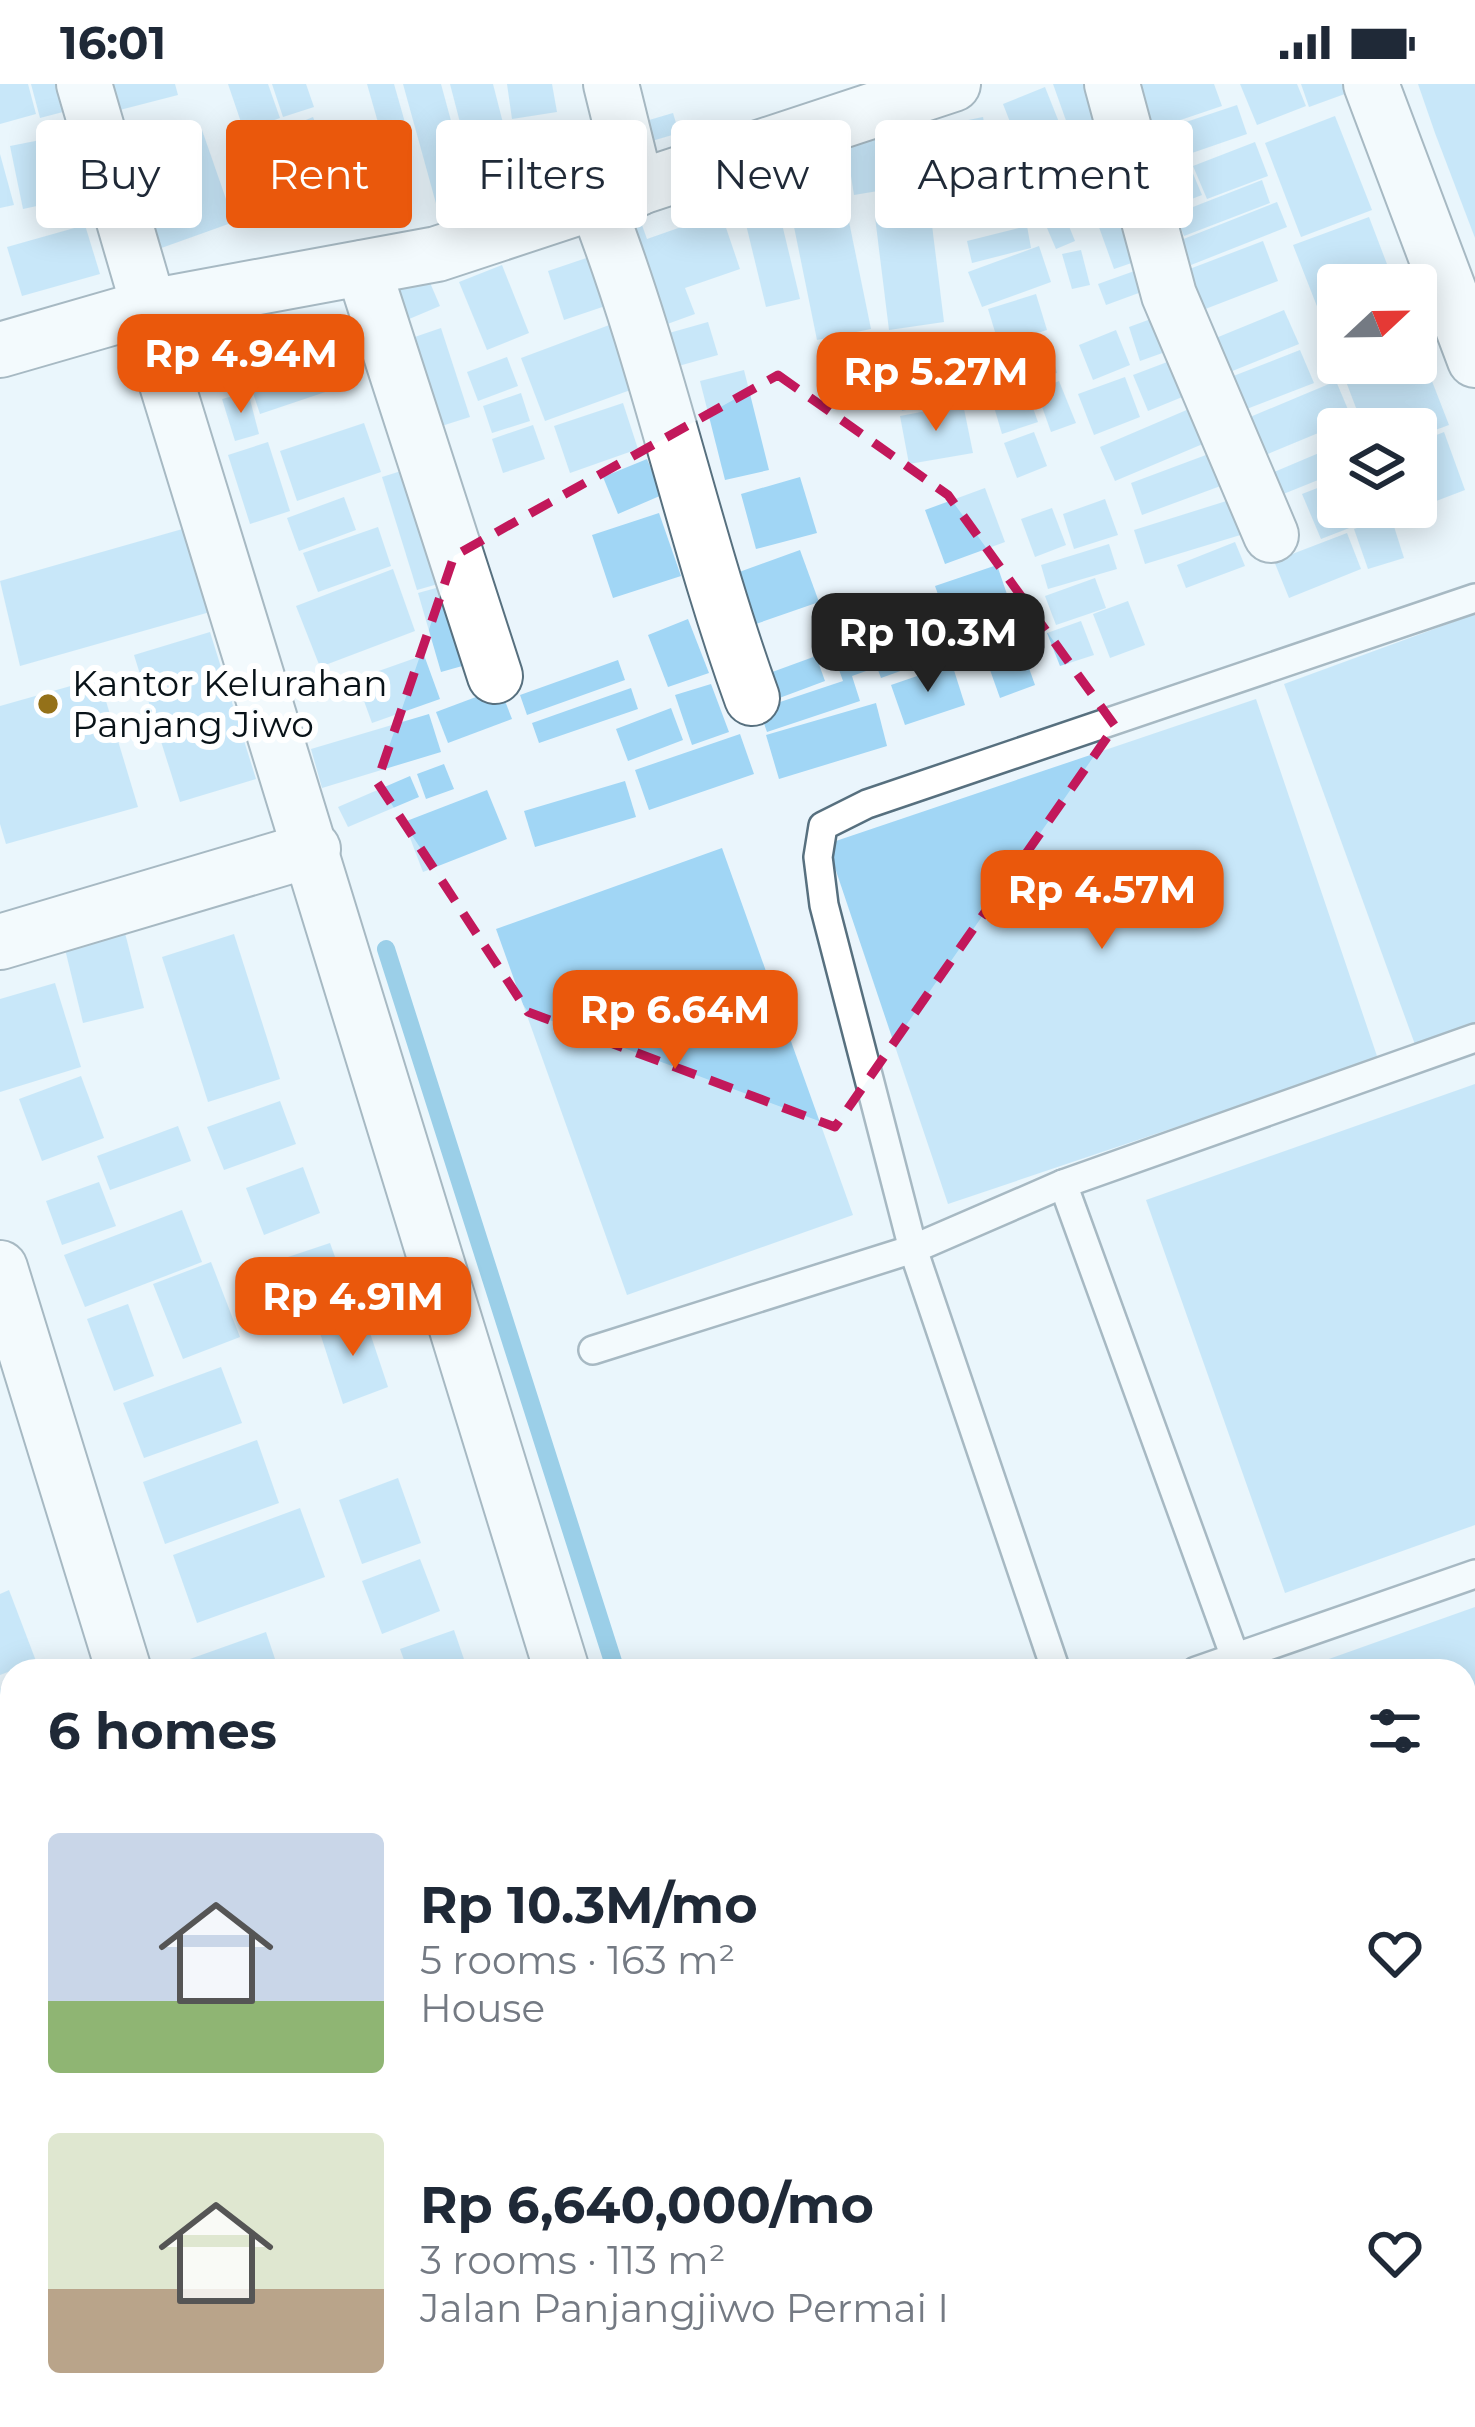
<!DOCTYPE html>
<meta charset="utf-8">
<style>
:root{--surface:#fff;--page:#f2f2f3;--text:#1f2937;--muted:#747a83;--accent:#ea580c}
body{margin:0;font-family:Montserrat,sans-serif;background:var(--page);color:var(--text);height:100vh;display:flex;flex-direction:column;font-size:45px;white-space:nowrap}
*{box-sizing:border-box;margin:0}
p{font-size:39px;color:var(--muted)}
.icon{flex:none;width:66px;height:66px;fill:none;stroke:currentColor;stroke-width:2;stroke-linecap:round;stroke-linejoin:round}
.map{position:relative;flex:1;overflow:hidden}
.panel{position:absolute;left:0px;top:1575px;width:1476px;height:768px;display:flex;flex-direction:column;background:var(--surface);border-radius:36px 36px 0 0;box-shadow:0 6px 30px #0003}
.panel>*{flex:none}
.hud{position:absolute;left:36px;top:36px;width:1404px;height:108px;display:flex;gap:24px}
.needle{width:78px;rotate:68deg}
.tools{position:absolute;left:1317px;top:180px;display:grid;gap:24px}
.tools a{display:grid;place-items:center;width:120px;height:120px;border-radius:12px;background:var(--surface);box-shadow:0 6px 30px #0003;font-size:60px}
.price{position:absolute;translate:-50% -102px;padding:0 27px;border-radius:24px;background:var(--accent);color:#fff;font-size:39px;line-height:78px;filter:drop-shadow(0 3px 6px #0008)}
.price::after{content:'';position:absolute;left:50%;top:72px;width:36px;height:27px;margin-left:-18px;background:inherit;clip-path:polygon(0 0,100% 0,50% 100%)}
.price.active{background:#222;color:#fff}
ul{padding:0;list-style:none}
li{display:flex;align-items:center;gap:36px;height:300px;padding:0 48px}
li span{display:grid;place-items:center;flex:none;width:336px;height:240px;border-radius:12px;color:#555}
li>.icon{margin-inline-start:auto}
span .icon{width:144px;height:144px;fill:#fffc;stroke-width:1}
li b{font-size:51px}
h2{display:flex;justify-content:space-between;align-items:center;height:144px;padding:0 48px;font-size:51px}
.chip{padding:0 42px;border-radius:12px;background:var(--surface);box-shadow:0 6px 30px #0003;font-size:42px;line-height:108px}
.chip.active{background:var(--accent);color:#fff}
.status{display:flex;justify-content:space-between;align-items:center;height:84px;padding:0 60px;background:var(--surface);direction:ltr}
.status svg{height:33px;fill:currentColor}
.map>svg:first-child{display:block}
</style>
<div class="status"><b>16:01</b><svg viewBox="0 0 49 12"><path d="M0 12V9h3v3zM5 12V6h3v6zM10 12V3h3v9zM15 12V0h3v12zM26 1h20v11H26zM47 4h2v5h-2z"/></svg></div>
<div class="map">
<svg width="1475" height="2343" viewBox="0 0 1475 2343">
<rect width="100%" height="100%" fill="#eaf5fc"/>
<g fill="none" stroke-linecap="round" stroke-linejoin="round">
<!-- stream -->
<g stroke="#3c9fd1" stroke-width="18">
<path d="M386,865l230,722"/>
<path d="M852,2331l4,12"/>
</g>
</g>
<!-- building -->
<g fill="#a1d6f5">
<path d="M0,0h28l8,30 -36,10z"/>
<path d="M31,0h49l6,22 -46,12z"/>
<path d="M104,0h71l3,11 -66,17z"/>
<path d="M228,0h40l12,34 -36,13z"/>
<path d="M272,0h34l8,23 -31,10z"/>
<path d="M367,0h27l16,56 -25,7z"/>
<path d="M403,0h38l31,114 -35,9z"/>
<path d="M450,0h43l10,39 -40,11z"/>
<path d="M507,0h45l5,28 -45,7z"/>
<path d="M1053,0h52l25,71 -46,16z"/>
<path d="M1133,0h81l8,22 -86,29z"/>
<path d="M1240,0h57l9,22 -49,19z"/>
<path d="M1301,0h50l2,7 -44,16z"/>
<path d="M1418,0h57v154l-40,-105z"/>
<path d="M1045,3l33,83 -43,16 -32,-82z"/>
<path d="M1237,21l10,29 -84,29 -10,-30z"/>
<path d="M673,29l6,20 -34,10 -6,-20z"/>
<path d="M1335,32l37,94 -71,27 -36,-94z"/>
<path d="M313,33l25,63 -66,27 -25,-63z"/>
<path d="M983,33l18,97 -59,11 -18,-96z"/>
<path d="M880,36l10,69 -36,6 -11,-70z"/>
<path d="M915,37l11,65 -26,4 -11,-64z"/>
<path d="M371,44l14,67 -31,6 -14,-66z"/>
<path d="M202,46l32,92 -81,29 -32,-93z"/>
<path d="M810,51l18,48 -41,15 -18,-48z"/>
<path d="M61,52l13,62 -51,11 -13,-63z"/>
<path d="M1255,58l13,34 -61,23 -14,-33z"/>
<path d="M760,69l11,35 -42,14 -11,-36z"/>
<path d="M0,70l14,51 -14,3z"/>
<path d="M1189,80l13,31 -31,12 -12,-31z"/>
<path d="M1126,92l29,79 -41,14 -28,-78z"/>
<path d="M1262,96l8,23 -86,33 -9,-22z"/>
<path d="M776,115l24,100 -34,8 -24,-99z"/>
<path d="M1058,115l17,42 -19,8 -18,-42z"/>
<path d="M1277,118l10,25 -96,38 -10,-25z"/>
<path d="M846,123l25,122 -54,11 -25,-123z"/>
<path d="M930,125l14,113 -55,8 -14,-113z"/>
<path d="M721,129l19,56 -55,19 10,26 -47,17 -33,-109 23,-8 9,25z"/>
<path d="M1369,133l26,68h-57v75l-45,-115z"/>
<path d="M85,141l15,49 -78,22 -15,-49z"/>
<path d="M1027,142l4,22 -59,15 -5,-22z"/>
<path d="M1263,157l15,40 -83,32 -16,-40z"/>
<path d="M1039,162l12,36 -69,25 -14,-35z"/>
<path d="M610,166l16,49 -62,21 -16,-49z"/>
<path d="M1081,166l9,35 -18,4 -10,-35z"/>
<path d="M422,180l18,42 -38,16 -18,-42z"/>
<path d="M502,181l27,68 -42,17 -28,-68z"/>
<path d="M1140,185l7,21 -41,15 -8,-21z"/>
<path d="M1036,210l11,36 -48,15 -11,-36z"/>
<path d="M1284,226l15,34 -79,32 -14,-34z"/>
<path d="M1170,228l12,34 -42,15 -11,-34z"/>
<path d="M230,233l14,58 -32,8 -15,-58z"/>
<path d="M331,238l9,35 -81,22 -10,-36z"/>
<path d="M708,238l10,33 -54,15 -9,-33z"/>
<path d="M612,240l24,64 -91,33 -24,-63z"/>
<path d="M441,244l29,89 -38,12 -29,-88z"/>
<path d="M1116,246l14,35 -37,15 -14,-35z"/>
<path d="M1416,256l33,85 -33,12v-8h-52l-25,-66h77z"/>
<path d="M1049,257l8,32 -68,17 -8,-33z"/>
<path d="M1300,266l14,33 -83,32 -13,-33z"/>
<path d="M954,272l9,41 -61,14 -9,-42z"/>
<path d="M1183,272l14,35 -49,20 -15,-36z"/>
<path d="M507,273l11,29 -40,15 -11,-29z"/>
<path d="M347,276l8,22 -95,32 -8,-24z"/>
<path d="M744,286l25,100 -44,10 -25,-99z"/>
<path d="M1125,293l15,40 -46,18 -16,-41z"/>
<path d="M1059,297l17,42 -25,9 -15,-42z"/>
<path d="M1336,297l16,38 -94,39 -15,-38z"/>
<path d="M248,308l11,42 -24,7 -13,-42z"/>
<path d="M521,309l9,28 -38,12 -9,-27z"/>
<path d="M1028,310l10,28 -36,12 -8,-27z"/>
<path d="M623,319l15,46 -68,24 -16,-47z"/>
<path d="M1203,319l14,35 -102,43 -15,-34z"/>
<path d="M963,320l10,49 -64,11 -9,-48z"/>
<path d="M364,339l17,49 -84,29 -17,-50z"/>
<path d="M533,341l12,34 -42,14 -11,-34z"/>
<path d="M1034,348l13,34 -30,12 -13,-35z"/>
<path d="M1444,348l21,58 -68,26 -3,-9h22v-64z"/>
<path d="M268,358l22,69 -40,13 -22,-69z"/>
<path d="M1214,368l12,32 -84,31 -11,-32z"/>
<path d="M1319,369l9,23 -57,23 -9,-22z"/>
<path d="M647,375l15,36 -44,19 -15,-37z"/>
<path d="M417,382l35,114 -35,10 -35,-113z"/>
<path d="M800,393l17,56 -61,16 -15,-55z"/>
<path d="M1338,396v27h47l3,6 -67,26 -19,-45z"/>
<path d="M985,404l20,54 -60,22 -20,-54z"/>
<path d="M344,413l12,33 -57,21 -12,-33z"/>
<path d="M1236,414l11,35 -102,31 -11,-34z"/>
<path d="M1105,415l13,36 -44,14 -11,-35z"/>
<path d="M1052,424l14,37 -31,12 -14,-38z"/>
<path d="M659,429l22,63 -68,22 -21,-63z"/>
<path d="M1391,433l13,41 -36,11 -14,-40z"/>
<path d="M378,443l13,39 -73,26 -15,-39z"/>
<path d="M186,444l24,84 -190,54 -20,-85z"/>
<path d="M1347,449l14,36 -72,29 -15,-37z"/>
<path d="M1235,458l10,24 -59,22 -9,-23z"/>
<path d="M1109,460l8,25 -69,20 -7,-24z"/>
<path d="M800,466l19,52 -69,24 -19,-51z"/>
<path d="M997,481l13,38 -61,22 -14,-39z"/>
<path d="M393,485l22,62 -95,36 -24,-61z"/>
<path d="M1095,494l11,30 -50,17 -11,-29z"/>
<path d="M458,498l22,79 -39,11 -23,-79z"/>
<path d="M1128,517l17,44 -35,13 -17,-44z"/>
<path d="M846,523l23,63 -17,6 8,25 -93,31 -8,-23 84,-28 -23,-65z"/>
<path d="M1475,530v414l-58,22 -133,-366z"/>
<path d="M1010,531l25,70 -35,13 -25,-70z"/>
<path d="M688,535l21,54 -41,14 -20,-52z"/>
<path d="M1081,537l13,34 -34,11 -13,-33z"/>
<path d="M919,541l12,35 -50,18 -13,-35z"/>
<path d="M210,548l46,147 -76,23 -46,-147z"/>
<path d="M424,571l16,44 -68,24 -16,-44z"/>
<path d="M816,572l9,25 -59,22 -10,-25z"/>
<path d="M618,576l7,20 -98,35 -7,-20z"/>
<path d="M952,580l13,41 -60,20 -14,-40z"/>
<path d="M99,594l39,129 -132,37 -6,-20v-118z"/>
<path d="M711,600l18,48 -37,13 -17,-50z"/>
<path d="M500,604l12,31 -64,24 -12,-31z"/>
<path d="M631,604l7,21 -99,34 -7,-20z"/>
<path d="M1256,615l122,360 -430,145 -121,-360z"/>
<path d="M876,619l11,43 -108,33 -13,-44z"/>
<path d="M671,624l12,32 -55,21 -12,-32z"/>
<path d="M429,630l12,38 -119,36 -11,-39z"/>
<path d="M740,650l14,40 -105,36 -14,-40z"/>
<path d="M444,680l10,25 -28,10 -9,-25z"/>
<path d="M410,692l9,21 -71,30 -10,-20z"/>
<path d="M625,697l11,36 -101,30 -11,-36z"/>
<path d="M487,706l20,49 -84,33 -19,-50z"/>
<path d="M722,764l131,367 -226,80 -131,-366z"/>
<path d="M124,845l20,79 -61,15 -19,-78z"/>
<path d="M234,850l46,145 -72,23 -46,-145z"/>
<path d="M55,899l26,84 -81,25v-93z"/>
<path d="M81,992l23,62 -62,23 -23,-62z"/>
<path d="M1475,1000v441l-190,68 -139,-393z"/>
<path d="M280,1017l16,43 -72,26 -17,-43z"/>
<path d="M178,1042l13,35 -81,29 -13,-34z"/>
<path d="M303,1083l17,46 -56,22 -18,-47z"/>
<path d="M99,1098l17,44 -54,19 -16,-44z"/>
<path d="M182,1126l20,52 -117,45 -21,-52z"/>
<path d="M330,1159l22,61 -48,17 -22,-62z"/>
<path d="M211,1178l29,75 -57,22 -30,-75z"/>
<path d="M128,1220l26,72 -40,15 -27,-72z"/>
<path d="M364,1231l24,72 -45,17 -24,-74z"/>
<path d="M221,1283l21,56 -98,35 -21,-55z"/>
<path d="M257,1356l22,63 -114,41 -22,-62z"/>
<path d="M398,1394l23,65 -59,21 -23,-64z"/>
<path d="M300,1424l25,69 -128,46 -24,-68z"/>
<path d="M420,1475l20,52 -58,23 -20,-53z"/>
<path d="M9,1506l27,71 -36,14v-81z"/>
<path d="M1475,1523v200l-11,4v-140l-166,-1z"/>
<path d="M454,1546l14,41h-60l-8,-22z"/>
<path d="M266,1548l13,39h-85l-4,-12z"/>
<path d="M12,1599v71l-12,4v-70z"/>
<path d="M12,1683v72l-12,4v-71z"/>
<path d="M12,2236v50l-12,5v-51z"/>
<path d="M12,2306v25h17l-18,8 -10,-29z"/>
<path d="M82,2331h34l4,12h-34z"/>
<path d="M432,2331h40v1l-35,11z"/>
<path d="M549,2331h40l4,12h-76z"/>
<path d="M637,2331h79v1l-32,11h-43z"/>
</g>
<g fill="none" stroke-linecap="round" stroke-linejoin="round">
<defs>
<g id="service">
<path d="M1063,1100l173,476"/>
<path d="M593,1266l320,-101 150,-65 412,-146"/>
<path d="M1056,1587l-143,-422 -89,-344 -6,-48 5,-31 44,-22 608,-206"/>
<path d="M1196,1587l279,-97"/>
</g>
<g id="minor">
<path d="M84,0l65,223"/>
<path d="M611,0l26,105"/>
<path d="M1112,0l57,211 102,240"/>
<path d="M1371,0l104,276"/>
<path d="M596,118c63,162 97,333 156,496"/>
<path d="M363,184l132,408"/>
<path d="M0,266l149,-43 288,-53 516,-170"/>
<path d="M166,297l396,1290"/>
<path d="M0,858l313,-93"/>
<path d="M0,1184l124,403"/>
<path d="M353,2331l4,12"/>
<path d="M787,2331l4,12"/>
</g>
</defs>
<!-- service casing -->
<use href="#service" stroke="#57707f" stroke-width="32"/>
<!-- minor casing -->
<use href="#minor" stroke="#57707f" stroke-width="58"/>
<!-- service -->
<use href="#service" stroke="#fff" stroke-width="27"/>
<!-- minor -->
<use href="#minor" stroke="#fff" stroke-width="54"/>
</g>
<!-- marked area -->
<path d="M0 0H1475V2343H0ZM778,291l170,120 167,231 -280,401 -307,-115 -151,-230 77,-226z" fill="#eaf5fc" fill-opacity=".55" fill-rule="evenodd"/>
<path fill="none" stroke="#c2185b" stroke-width="9" stroke-dasharray="24 15" stroke-linejoin="round" d="M778,291l170,120 167,231 -280,401 -307,-115 -151,-230 77,-226z"/>
<!-- markers -->
<circle fill="#947119" stroke="#fff" stroke-width="4.5" cx="48" cy="620" r="12"/>
<g text-anchor="middle" stroke-width="12" stroke-linejoin="round" paint-order="stroke">
<!-- poi labels -->
<g font-size="36" fill="#081218" stroke="#fff" text-anchor="start">
<text x="72" y="612">Kantor Kelurahan<tspan x="72" dy="41">Panjang Jiwo</tspan></text>
</g>
</g>
</svg>
<div class="tools">
<a><svg class="needle" viewBox="-14 -14 28 28"><path d="M0-13l5 13h-10z" fill="#e53935"/><path d="M0 13l5-13h-10z" fill="#747a83"/></svg></a>
<a><svg class="icon" aria-label="layers" viewBox="0 0 24 24"><path d="M12 4l9 5-9 5-9-5zM3 14l9 5 9-5"/></svg></a>
</div>
<b class="price" style="left:241px;top:332px">Rp 4.94M</b>
<b class="price" style="left:936px;top:350px">Rp 5.27M</b>
<b class="price active" style="left:928px;top:611px">Rp 10.3M</b>
<b class="price" style="left:1102px;top:868px">Rp 4.57M</b>
<b class="price" style="left:675px;top:988px">Rp 6.64M</b>
<b class="price" style="left:353px;top:1275px">Rp 4.91M</b>
<div class="hud">
<a class="chip">Buy</a>
<a class="chip active">Rent</a>
<a class="chip">Filters</a>
<a class="chip">New</a>
<a class="chip">Apartment</a>
</div>
<section class="panel">
<h2>6 homes<svg class="icon" aria-label="filters" viewBox="0 0 24 24"><path d="M4 7h16M4 17h16"/><circle cx="9" cy="7" r="2"/><circle cx="15" cy="17" r="2"/></svg></h2>
<ul>
<li><span style="background:linear-gradient(#c9d6e8 70%,#8fb573 0)"><svg class="icon" aria-label="home" viewBox="0 0 24 24"><path d="M3 11l9-7 9 7M6 9v11h12V9"/></svg></span><div><b>Rp 10.3M/mo</b><p>5 rooms · 163 m²</p><p>House</p></div><svg class="icon" aria-label="heart" viewBox="0 0 24 24"><path d="M12 20l-8-8c-3-5 5-10 8-4 3-6 11-1 8 4z"/></svg></li>
<li><span style="background:linear-gradient(#dfe7d0 65%,#b9a48a 0)"><svg class="icon" aria-label="home" viewBox="0 0 24 24"><path d="M3 11l9-7 9 7M6 9v11h12V9"/></svg></span><div><b>Rp 6,640,000/mo</b><p>3 rooms · 113 m²</p><p>Jalan Panjangjiwo Permai I</p></div><svg class="icon" aria-label="heart" viewBox="0 0 24 24"><path d="M12 20l-8-8c-3-5 5-10 8-4 3-6 11-1 8 4z"/></svg></li>
</ul>
</section>
</div>
